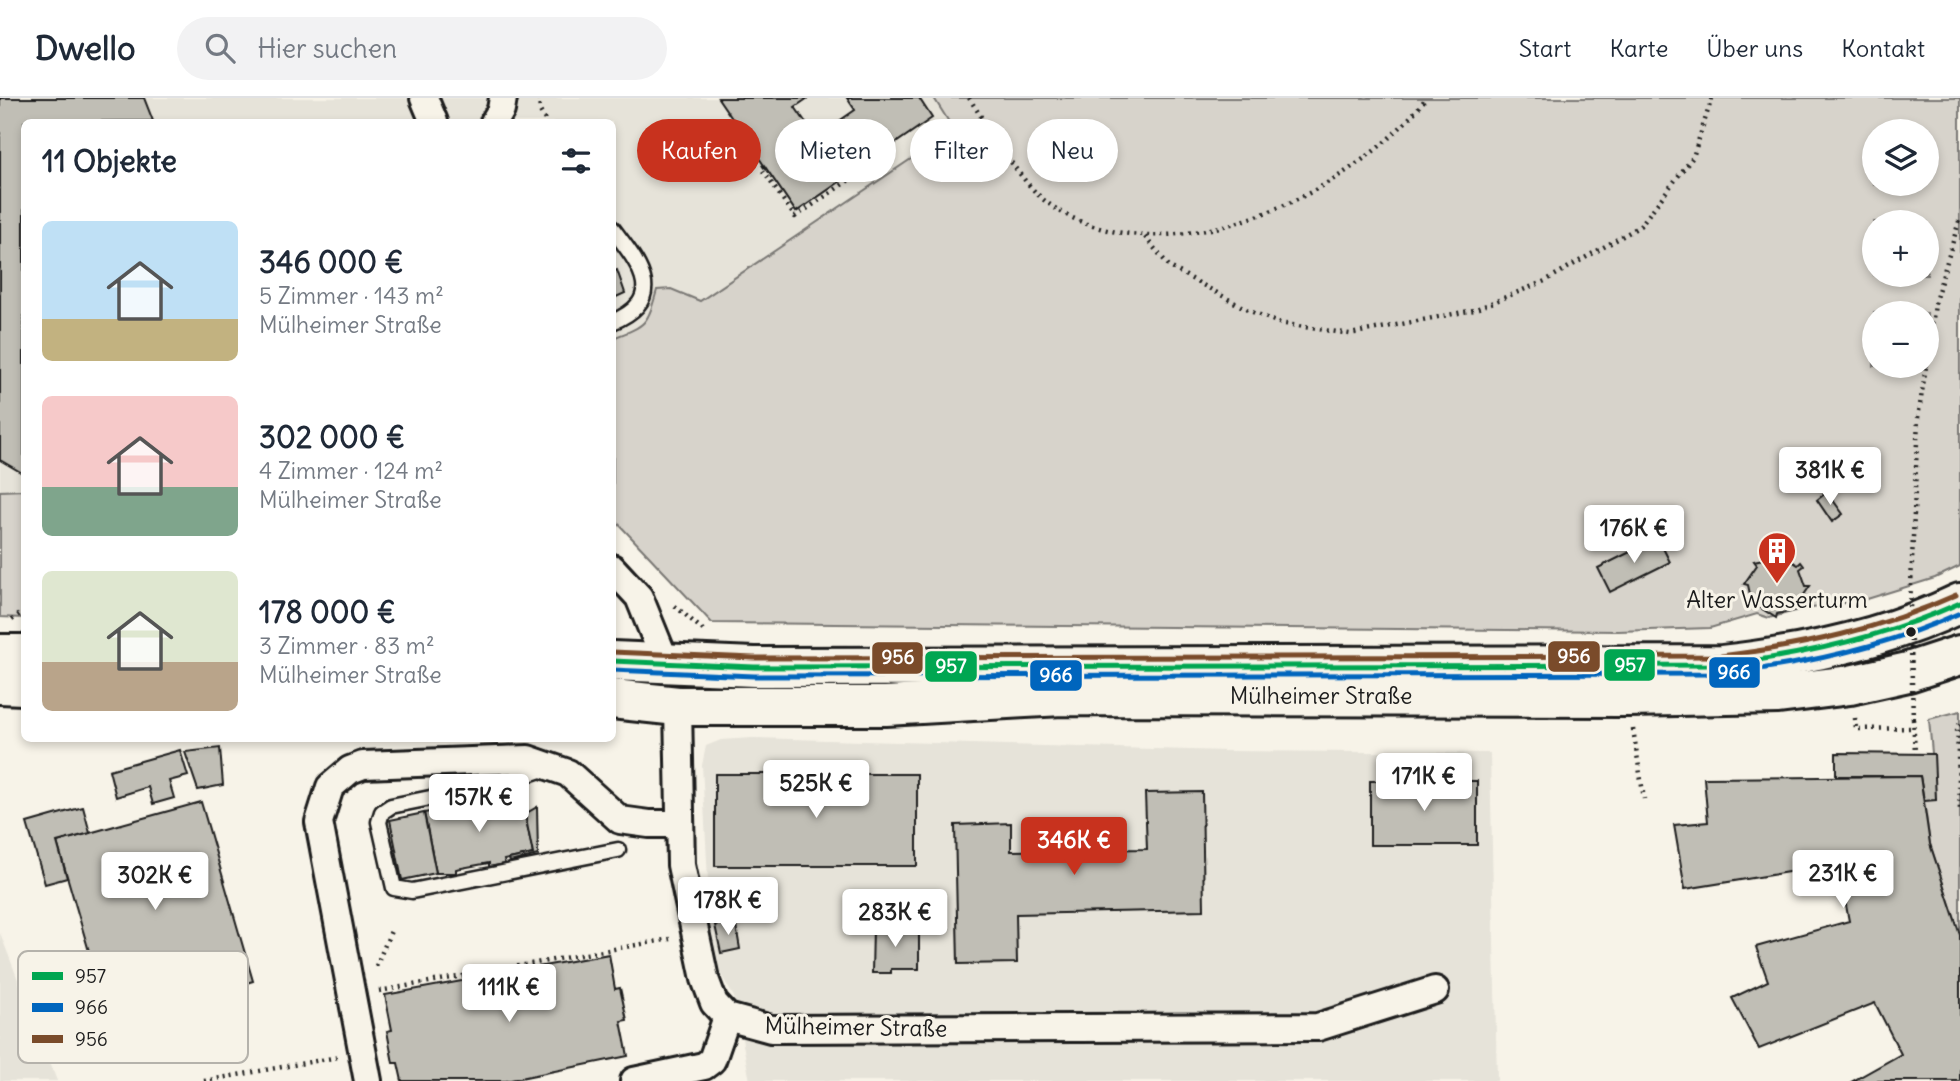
<!DOCTYPE html>
<html lang="de">
<meta charset="utf-8">
<style>
:root{--surface:#fff;--page:#f2f2f3;--text:#1f2937;--muted:#747a83;--line:#e0e1e3;--accent:#c8321e}
body{margin:0;font-family:Delius,sans-serif;background:var(--page);color:var(--text);height:100vh;display:flex;flex-direction:column;font-size:26px;white-space:nowrap}
*{box-sizing:border-box;margin:0}
p{font-size:23px;color:var(--muted)}
.icon{flex:none;width:38px;height:38px;fill:none;stroke:currentColor;stroke-width:2;stroke-linecap:round;stroke-linejoin:round}
.map{position:relative;flex:1;overflow:hidden}
.panel{position:absolute;left:21px;top:21px;width:595px;height:623px;display:flex;flex-direction:column;background:var(--surface);border-radius:10px;box-shadow:0 4px 10px #0003}
.panel>*{flex:none}
.top-card{position:absolute;left:637px;top:21px;width:665px;height:63px;display:flex;gap:14px}
.fabs{position:absolute;left:1862px;top:21px;display:grid;gap:14px}
.fabs a{display:grid;place-items:center;width:77px;height:77px;border-radius:50%;background:var(--surface);box-shadow:0 4px 10px #0003;font-size:35px}
.price{position:absolute;translate:-50% -60px;padding:0 16px;border-radius:7px;background:#fff;color:#222;font-size:23px;line-height:46px;filter:drop-shadow(0 2px 4px #0008)}
.price::after{content:'';position:absolute;left:50%;top:42px;width:21px;height:16px;margin-left:-10px;background:inherit;clip-path:polygon(0 0,100% 0,50% 100%)}
.price.current{background:var(--accent);color:#fff}
ul{padding:0;list-style:none}
li{display:flex;align-items:center;gap:21px;height:175px;padding:0 21px}
li span{display:grid;place-items:center;flex:none;width:196px;height:140px;border-radius:10px;color:#555}
li>.icon{margin-inline-start:auto}
span .icon{width:84px;height:84px;fill:#fffc;stroke-width:1}
li b{font-size:30px}
h2{display:flex;justify-content:space-between;align-items:center;height:84px;padding:0 21px;font-size:30px}
.tag{padding:0 24px;border-radius:32px;background:var(--surface);box-shadow:0 4px 10px #0003;font-size:24px;line-height:63px}
.tag.current{background:var(--accent);color:#fff}
header{display:flex;align-items:center;gap:42px;box-sizing:border-box;height:98px;padding:0 35px;background:var(--surface);border-bottom:2px solid var(--line)}
header strong{font-size:33px}
nav{display:flex;gap:38px;margin-inline-start:auto;font-size:24px}
.search{width:490px;height:63px;background:var(--page);display:flex;align-items:center;gap:18px;box-sizing:border-box;padding:0 24px;border-radius:38px;color:var(--muted);font-size:26px}
.map>svg:first-child{display:block}
</style>
<header>
<strong>Dwello</strong>
<div class="search"><svg class="icon" aria-label="search" viewBox="0 0 24 24"><circle cx="10" cy="10" r="6"/><path d="M15 15l6 6"/></svg>Hier suchen</div>
<nav><a>Start</a><a>Karte</a><a>Über uns</a><a>Kontakt</a></nav>
</header>
<div class="map">
<svg width="1960" height="983" viewBox="0 0 1960 983">
<rect width="100%" height="100%" fill="#f7f3e8"/>
<filter id="ink" filterUnits="userSpaceOnUse"><feTurbulence type="fractalNoise" baseFrequency=".0143" numOctaves="2"/><feDisplacementMap in="SourceGraphic" scale="14" xChannelSelector="R" yChannelSelector="G"/><feConvolveMatrix kernelMatrix="1 2 1 2 8 2 1 2 1" color-interpolation-filters="sRGB"/></filter>
<g filter="url(#ink)">
<!-- built -->
<g fill="#e6e3d9">
<path d="M0,0h934l20,32 -254,171 -29,-12 -22,30 -11,9 -25,10 -1,-216h-588v368l-24,1z"/>
<path d="M752,640l475,13 263,2 7,328h-747l-16,-84 -14,-24 -10,-54 -8,-154 4,-19 15,-6z"/>
<path d="M0,835l57,148h-57z"/>
</g>
<!-- green -->
<g fill="#d7d3cb" stroke="#7a7874" stroke-width="2" fill-rule="evenodd">
<path d="M934,0h1026v468l-25,12 -71,22 -65,10 -30,8 -12,-4 -47,14 -92,3 -906,-8 -99,-105v-180c34,-13 34,-13 44,-48l14,-1 29,12 254,-171zM1874,33h53v53h-53zM1874,124h53v53h-53zM1874,215h53v53h-53z"/>
<path d="M24,392v128l-24,-1v-126z"/>
<path d="M1960,613v224l-30,-91 -6,-43 12,-2 -7,-80z"/>
</g>
<!-- building -->
<g fill="#c0beb5" stroke="#1c1c1c" stroke-width="2">
<path d="M0,0h144l9,23 -129,1v352l-24,-14z"/>
<path d="M718,0h90l-13,9 21,30 39,-27 -8,-12h72l13,20 -136,94z"/>
<path d="M617,172l8,23 -11,5 -2,-26z"/>
<path d="M1827,394l16,22 -11,8 -15,-22z"/>
<path d="M1658,440l12,24 -60,30 -12,-24z"/>
<path d="M1778,454l20,13 3,-3 3,4 -4,3 6,17h4l-13,19 3,4 -23,5 -1,4 -20,-13 -3,3 -5,-23 -4,-1 13,-19 -3,-4 23,-5z"/>
<path d="M220,650l3,37 -25,5 -13,-38z"/>
<path d="M180,652l8,26 -19,5 5,17 -21,6 -5,-17 -32,10 -7,-27z"/>
<path d="M1836,655l98,1 2,46 -12,1 -4,-25h-84z"/>
<rect x="715" y="676" width="202" height="92"/>
<path d="M1920,678l10,68 30,91v146h-107l48,-27 -26,-51 -116,46 -27,-51 36,-17 -12,-34 93,-26 -11,-57 -153,25 -11,-64 34,-3 -4,-44z"/>
<rect x="1370" y="683" width="107" height="64"/>
<path d="M1202,694l2,118 -188,4 1,49 -59,1 -3,-139 56,-2v28l136,-2 -2,-56z"/>
<path d="M521,696l12,60 -29,6 1,4 -16,3v-4l-33,6v4h-20l-12,-60z"/>
<path d="M201,704l52,179 -143,42 -53,-181z"/>
<path d="M83,709l7,26 -33,9 10,36 -22,6 -18,-61z"/>
<path d="M537,709l1,48 -28,7 -1,-3 24,-5 -8,-40z"/>
<path d="M424,715l12,60 -34,7 -12,-60z"/>
<path d="M735,822l5,29 -19,4 -6,-28z"/>
<path d="M873,830h46v41h-28v4h-19z"/>
<path d="M609,856l6,35 5,-1 7,32 -6,1 7,35 -122,25h-104l-4,-18h-5l-6,-32 5,-1 -7,-35z"/>
</g>
<g fill="none" stroke-linecap="round" stroke-linejoin="round">
<defs>
<g id="lane">
<path d="M612,130c25,34 58,70 0,94"/>
<path d="M546,670l-47,16 -108,22 -9,6 -3,10 15,66 18,3 206,-41"/>
</g>
<g id="street">
<path d="M424,0l10,24"/>
<path d="M494,24l7,-12 2,-12"/>
<path d="M612,470l27,29 28,69"/>
<path d="M678,608l3,159 24,114 9,24 13,14 44,12 547,-2 117,-37"/>
<path d="M368,983l-49,-259 11,-35 20,-17 13,-5 165,-6 40,14 52,47 29,4h31"/>
<path d="M634,983l70,-15 8,-6 15,-43"/>
</g>
<g id="primary">
<path d="M0,556h24"/>
<path d="M612,563l142,6 968,-2c81,-9 164,-26 238,-62"/>
<path d="M0,586l24,1"/>
<path d="M612,601l66,7h208l176,-10 566,1 150,-3 72,-9 58,-13 52,-17"/>
</g>
</defs>
<!-- lane casing -->
<use href="#lane" stroke="#1c1c1c" stroke-width="19"/>
<!-- street casing -->
<use href="#street" stroke="#1c1c1c" stroke-width="32"/>
<!-- primary casing -->
<use href="#primary" stroke="#1c1c1c" stroke-width="44"/>
<!-- path -->
<g stroke="#1c1c1c" stroke-width="4.5" stroke-dasharray="2 5" stroke-linecap="butt">
<path d="M539,0l1,13 6,11"/>
<path d="M969,0c20,30 51,85 80,106 111,80 304,-8 377,-106"/>
<path d="M764,68l-3,2 34,49 95,-65 -3,-3"/>
<path d="M1145,139l25,30 80,44 29,12 71,11 124,-24 71,-29 95,-55 53,-69 19,-59"/>
<path d="M1927,261l9,-61 24,-80"/>
<path d="M1918,320l8,-52"/>
<path d="M675,508l28,24"/>
<path d="M12,522l12,-9"/>
<path d="M1855,620l1,11 57,-1"/>
<path d="M1913,621l2,33"/>
<path d="M1960,626l-3,3 3,84"/>
<path d="M1633,631l11,70"/>
<path d="M376,868l15,-35"/>
<path d="M379,893l291,-52"/>
<path d="M204,983l134,-24"/>
</g>
<!-- lane -->
<use href="#lane" stroke="#f7f3e8" stroke-width="14"/>
<!-- street -->
<use href="#street" stroke="#f7f3e8" stroke-width="26"/>
<!-- primary -->
<use href="#primary" stroke="#f7f3e8" stroke-width="38"/>
<!-- path-bridge -->
<path stroke="#1c1c1c" stroke-width="4.5" stroke-dasharray="2 5" stroke-linecap="butt" d="M1913,621l-3,-110 8,-191"/>
<defs>
<path id="bus-1" d="M612,563l142,6 968,-2c83,-10 162,-28 238,-62"/>
<path id="bus-2" d="M612,572l142,6 968,-2c82,-9 162,-27 238,-61"/>
<path id="bus-3" d="M612,554l142,6 967,-2c82,-10 160,-27 235,-61"/>
</defs>
<!-- bus-1 casing -->
<use href="#bus-1" stroke="#f7f3e8" stroke-width="10"/>
<!-- bus-2 casing -->
<use href="#bus-2" stroke="#f7f3e8" stroke-width="10"/>
<!-- bus-3 casing -->
<use href="#bus-3" stroke="#f7f3e8" stroke-width="10"/>
<!-- bus-1 -->
<use href="#bus-1" stroke="#00a651" stroke-width="5"/>
<!-- bus-2 -->
<use href="#bus-2" stroke="#0065bd" stroke-width="5"/>
<!-- bus-3 -->
<use href="#bus-3" stroke="#7a4b2a" stroke-width="5"/>
</g>
</g>
<!-- icons -->
<defs>
<symbol id="building-pin" viewBox="-11 -11 22 30"><path d="M0 17L-7.5 6A9.5 9.5 0 1 1 7.5 6Z" fill="#c8321e" stroke="#f7f3e8"/><path d="M-4-6H4V6H1V3H-1V6H-4ZM-2.5-4.3h1.7v1.8h-1.7ZM.8-4.3h1.7v1.8H.8ZM-2.5-1h1.7V.8h-1.7ZM.8-1h1.7V.8H.8Z" fill="#fff"/></symbol>
</defs>
<g fill-rule="evenodd">
<use href="#building-pin" x="1755" y="431" width="44" height="60"/>
</g>
<!-- markers -->
<circle fill="#1c1c1c" stroke="#f7f3e8" stroke-width="2.5" cx="1911" cy="534" r="6"/>
<g text-anchor="middle" stroke-width="6" stroke-linejoin="round" paint-order="stroke">
<!-- poi labels -->
<g font-size="23" fill="#1c1c1c" stroke="#f7f3e8">
<text x="1777" y="510">Alter Wasserturm</text>
</g>
<!-- street labels -->
<g font-size="23" fill="#1c1c1c" stroke="#f7f3e8">
<text x="1321" y="606">Mülheimer Straße</text>
<text transform="translate(856 929) rotate(1)" y="8">Mülheimer Straße</text>
</g>
</g>
<!-- legend -->
<rect x="18" y="853" width="230" height="112" rx="10" fill="#f7f3e8" stroke="#b5b2ab" stroke-width="2"/>
<rect x="32" y="874" width="31" height="8" fill="#00a651"/>
<rect x="32" y="905" width="31" height="9" fill="#0065bd"/>
<rect x="32" y="937" width="31" height="8" fill="#7a4b2a"/>
<g font-size="19" fill="#1c1c1c">
<text x="75" y="885">957</text>
<text x="75" y="916">966</text>
<text x="75" y="948">956</text>
</g>
<g stroke="#f7f3e8" stroke-width="2.5">
<rect x="1547" y="542" width="54" height="33" rx="7" fill="#7a4b2a"/>
<rect x="871" y="543" width="53" height="34" rx="7" fill="#7a4b2a"/>
<rect x="1603" y="550" width="53" height="34" rx="7" fill="#00a651"/>
<rect x="924" y="552" width="54" height="33" rx="7" fill="#00a651"/>
<rect x="1708" y="558" width="53" height="33" rx="7" fill="#0065bd"/>
<rect x="1029" y="561" width="54" height="33" rx="7" fill="#0065bd"/>
</g>
<g font-size="19" text-anchor="middle" font-weight="bold" fill="#fff">
<text x="1574" y="565">956</text>
<text x="898" y="566">956</text>
<text x="1630" y="574">957</text>
<text x="951" y="575">957</text>
<text x="1734" y="581">966</text>
<text x="1056" y="584">966</text>
</g>
</svg>
<div class="fabs">
<a><svg class="icon" aria-label="layers" viewBox="0 0 24 24"><path d="M12 4l9 5-9 5-9-5zM3 14l9 5 9-5"/></svg></a>
<a>+</a>
<a>−</a>
</div>
<b class="price" style="left:1830px;top:409px">381K €</b>
<b class="price" style="left:1634px;top:467px">176K €</b>
<b class="price" style="left:1424px;top:715px">171K €</b>
<b class="price" style="left:816px;top:722px">525K €</b>
<b class="price" style="left:479px;top:736px">157K €</b>
<b class="price current" style="left:1074px;top:779px">346K €</b>
<b class="price" style="left:1843px;top:812px">231K €</b>
<b class="price" style="left:155px;top:814px">302K €</b>
<b class="price" style="left:728px;top:839px">178K €</b>
<b class="price" style="left:895px;top:851px">283K €</b>
<b class="price" style="left:509px;top:926px">111K €</b>
<div class="top-card">
<a class="tag current">Kaufen</a>
<a class="tag">Mieten</a>
<a class="tag">Filter</a>
<a class="tag">Neu</a>
</div>
<section class="panel">
<h2>11 Objekte<svg class="icon" aria-label="filters" viewBox="0 0 24 24"><path d="M4 7h16M4 17h16"/><circle cx="9" cy="7" r="2"/><circle cx="15" cy="17" r="2"/></svg></h2>
<ul>
<li><span style="background:linear-gradient(#bfe0f5 70%,#c2b280 0)"><svg class="icon" aria-label="home" viewBox="0 0 24 24"><path d="M3 11l9-7 9 7M6 9v11h12V9"/></svg></span><div><b>346 000 €</b><p>5 Zimmer · 143 m²</p><p>Mülheimer Straße</p></div></li>
<li><span style="background:linear-gradient(#f6c9c9 65%,#7fa58c 0)"><svg class="icon" aria-label="home" viewBox="0 0 24 24"><path d="M3 11l9-7 9 7M6 9v11h12V9"/></svg></span><div><b>302 000 €</b><p>4 Zimmer · 124 m²</p><p>Mülheimer Straße</p></div></li>
<li><span style="background:linear-gradient(#dfe7d0 65%,#b9a48a 0)"><svg class="icon" aria-label="home" viewBox="0 0 24 24"><path d="M3 11l9-7 9 7M6 9v11h12V9"/></svg></span><div><b>178 000 €</b><p>3 Zimmer · 83 m²</p><p>Mülheimer Straße</p></div></li>
</ul>
</section>
</div>
